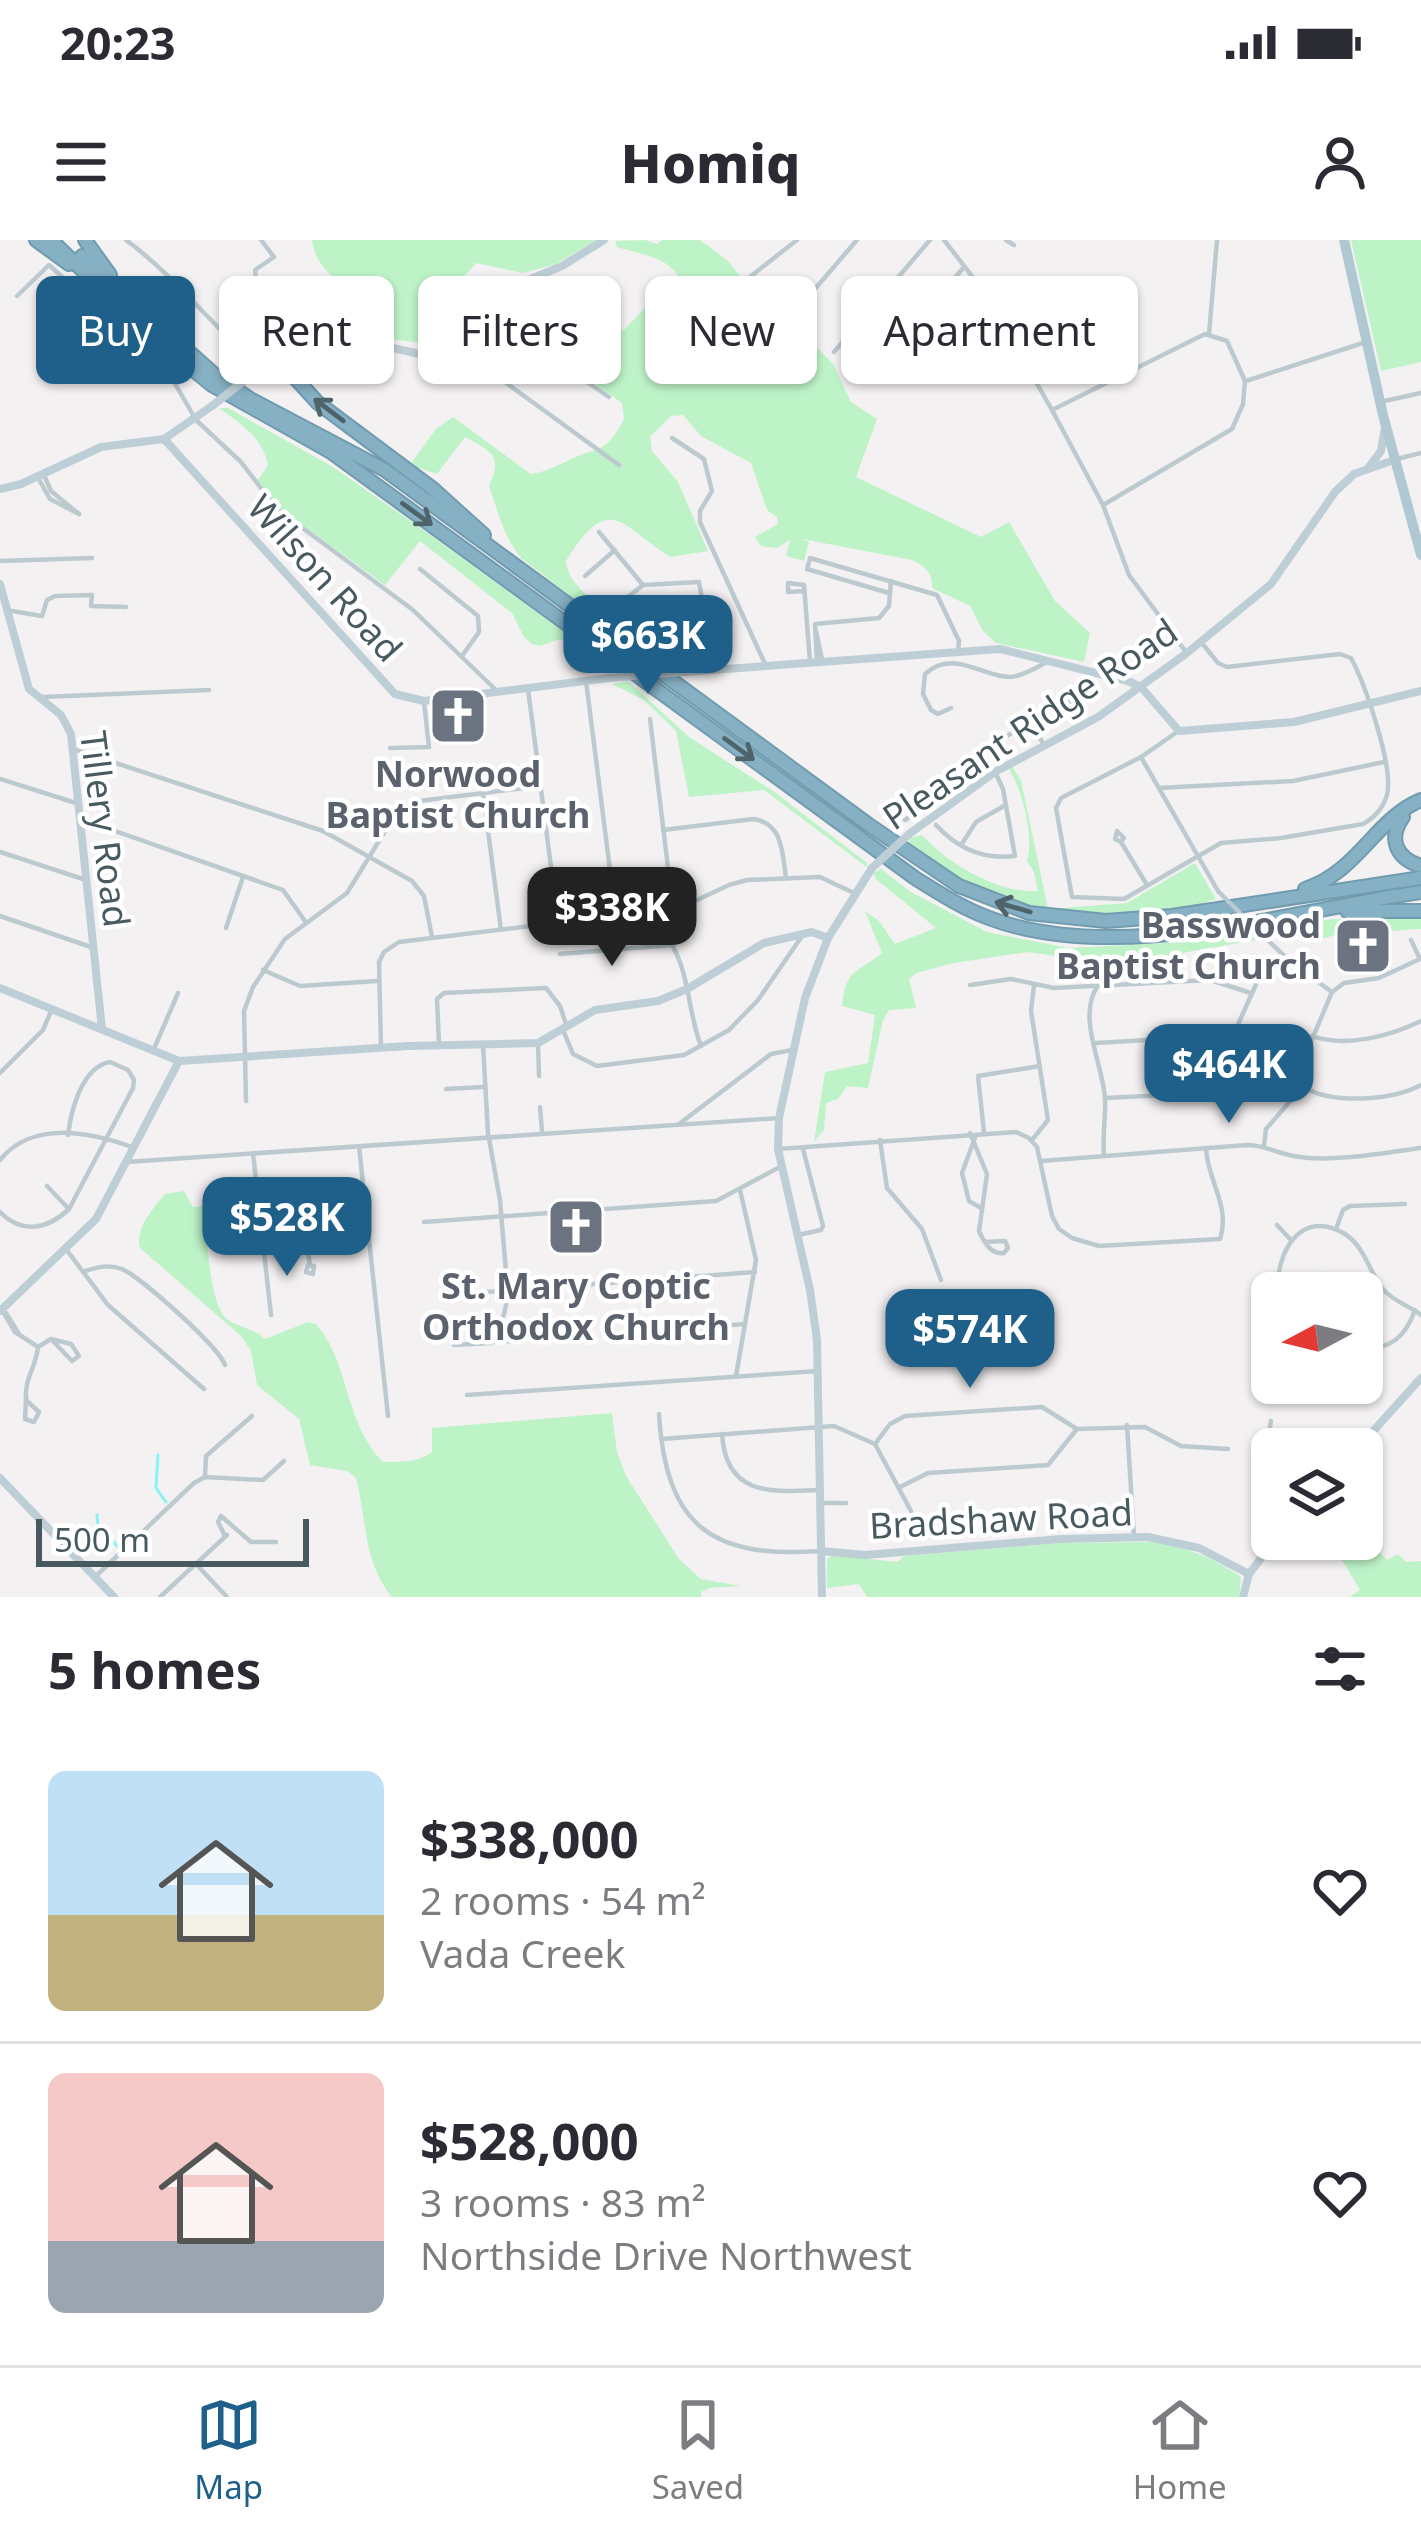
<!DOCTYPE html>
<meta charset="utf-8">
<style>
:root{--surface:#fff;--page:#f2f2f3;--text:#2b2b33;--muted:#7c7c81;--line:#e1e1e2;--accent:#1e6089}
body{margin:0;font-family:"Noto Sans",sans-serif;background:var(--page);color:var(--text);height:100vh;display:flex;flex-direction:column;font-size:45px;white-space:nowrap}
*{box-sizing:border-box;margin:0}
p{font-size:39px;color:var(--muted)}
.icon{flex:none;width:66px;height:66px;fill:none;stroke:currentColor;stroke-width:2;stroke-linecap:round;stroke-linejoin:round}
.map{position:relative;height:1357px;overflow:hidden}
.panel{display:flex;flex-direction:column;background:var(--surface);flex:1}
.panel>*{flex:none}
.banner{position:absolute;left:36px;top:36px;width:1350px;height:108px;display:flex;gap:24px}
.needle{width:78px;rotate:263deg}
.tools{position:absolute;left:1251px;top:1032px;display:grid;gap:24px}
.tools a{display:grid;place-items:center;width:132px;height:132px;border-radius:18px;background:var(--surface);box-shadow:0 3px 9px #0004;font-size:60px}
.scale{position:absolute;left:36px;bottom:30px;width:273px;box-sizing:border-box;padding-left:12px;border:6px solid #485a60;border-top:0;font-size:33px;line-height:42px;white-space:nowrap;color:#485a60;-webkit-text-stroke:9px #fff;paint-order:stroke}
.price{position:absolute;translate:-50% -102px;padding:0 27px;border-radius:24px;background:var(--accent);color:#fff;font-size:39px;line-height:78px;filter:drop-shadow(0 3px 6px #0008)}
.price::after{content:'';position:absolute;left:50%;top:72px;width:36px;height:27px;margin-left:-18px;background:inherit;clip-path:polygon(0 0,100% 0,50% 100%)}
.price.current{background:#222;color:#fff}
ul{padding:0;list-style:none}
li{display:flex;align-items:center;gap:36px;height:300px;padding:0 48px}
li+li{border-top:3px solid var(--line)}
li span{display:grid;place-items:center;flex:none;width:336px;height:240px;border-radius:18px;color:#555}
li>.icon{margin-inline-start:auto}
span .icon{width:144px;height:144px;fill:#fffc;stroke-width:1}
li b{font-size:51px}
h2{display:flex;justify-content:space-between;align-items:center;height:144px;padding:0 48px;font-size:51px}
.tag{padding:0 42px;border-radius:18px;background:var(--surface);box-shadow:0 3px 9px #0004;font-size:42px;line-height:108px}
.tag.current{background:var(--accent);color:#fff}
.status{display:flex;justify-content:space-between;align-items:center;height:84px;padding:0 60px;background:var(--surface);direction:ltr}
.status svg{height:33px;fill:currentColor}
header{display:flex;justify-content:space-between;align-items:center;height:156px;padding:0 48px;background:var(--surface);font-size:54px;font-weight:800}
.tab-bar{display:flex;justify-content:space-around;align-items:center;height:168px;border-top:3px solid var(--line);background:var(--surface);font-size:33px;color:var(--muted)}
.tab-bar a{display:grid;justify-items:center;gap:6px}
.tab-bar .current{color:var(--accent)}
.map>svg:first-child{display:block}
</style>
<div class="status"><b>20:23</b><svg viewBox="0 0 49 12"><path d="M0 12V9h3v3zM5 12V6h3v6zM10 12V3h3v9zM15 12V0h3v12zM26 1h20v11H26zM47 4h2v5h-2z"/></svg></div>
<header><svg class="icon" aria-label="menu" viewBox="0 0 24 24"><path d="M4 6h16M4 12h16M4 18h16"/></svg>Homiq<svg class="icon" aria-label="person" viewBox="0 0 24 24"><circle cx="12" cy="8" r="4"/><path d="M4 21q1-7 8-7t8 7"/></svg></header>
<div class="map">
<svg width="1421" height="1357" viewBox="0 0 1421 1357">
<rect width="100%" height="100%" fill="#f4f1f2"/>
<!-- green -->
<g fill="#bef3c8">
<path d="M312,0h284l-40,24 -33,9 -47,-10 -16,18 -37,62 -64,-8 -14,-20 -2,-11 6,-9 -3,-10c-19,-11 -31,-23 -34,-45z"/>
<path d="M645,0l12,4 5,-4h38l27,20 31,38 37,26 38,40 18,38 26,17 -21,58 125,60 28,-15 46,79 35,32 -6,29 -88,-19 -13,-12 -13,-25 -38,-18c1,-15 -7,-22 -20,-28l-110,-21 7,3 -5,19 -18,-5 4,-16 -13,8 -16,-2 -6,-9 23,-13 -1,-7 -10,-7 -16,-47 -50,-27 -18,-21 -12,1 -21,21 2,14 26,31 30,69 -38,6c-49,-31 -60,-67 -104,4 4,45 91,66 111,107l-17,-4 -139,-106c-17,-21 -23,-46 -32,-72 14,-31 3,-34 -24,-49l-28,37 -21,-7 -4,-5 24,-33 17,-12 78,57c15,-2 25,-8 38,-14 32,-15 36,-5 55,-41l-2,-16 -100,-71c-4,-30 31,-62 58,-43 14,10 19,28 29,41h15l32,-34h20l8,-8c-11,-32 -39,-32 -67,-41l-2,-6z"/>
<path d="M1351,0h70v122l-40,9z"/>
<path d="M219,168h9l105,59 79,55 156,113 40,39 -48,-35 -20,7 -8,-2 -8,-7 -12,-24 -92,-72 -35,44 -106,-77 -21,-28 10,-15c-6,-28 -27,-41 -49,-57z"/>
<path d="M628,441l61,56 84,54 93,71 2,6 -104,-78 -75,7 -13,-66 -32,-31 -32,-16z"/>
<path d="M1011,525l10,15 27,129 79,-6 68,-40 21,36c-75,25 -174,25 -245,-12 -22,-12 -42,-28 -62,-41l1,-8 12,-3c25,28 76,59 116,56l-4,-19 -7,-11c7,-25 -4,-68 -17,-90z"/>
<path d="M881,629l30,23 76,40 82,16 116,-6 139,-22 59,-4 38,3v10l-83,5 -19,6 -6,-9h-6l-177,31 -31,1 -70,-11 -76,11 -36,10 -8,6 7,29 -27,2 -6,10 -15,68 -21,-2 -9,13 -12,4 -2,27 -10,12 11,-70 43,-9 7,-48 -33,-9c4,-39 16,-33 40,-53l-17,-42 14,10 16,23 41,-16 -60,-49 -3,-6z"/>
<path d="M184,951l9,16 11,-1c3,27 4,86 19,109 7,11 30,12 42,24l43,-17 8,2c35,41 27,97 67,138 17,0 34,1 49,-10v-24l180,-15 5,39 9,24 53,83 22,20 40,7 -32,2 -8,4v5h-309c-29,-35 -25,-77 -36,-119l-9,-7 -37,-6 -11,-46 -42,-34 -6,-34 -10,-15 -101,-88c-5,-20 12,-38 25,-54z"/>
<path d="M1362,1294l25,26 11,-6 8,8 15,-1v36h-71l10,-7 -22,-37 14,-14h10z"/>
<path d="M1150,1302c35,4 62,15 91,35l-2,20h-372l-8,-13 -32,4v-29l5,-4 65,7 7,-6 157,-13z"/>
</g>
<g fill="none" stroke-linecap="round" stroke-linejoin="round">
<!-- stream -->
<g stroke="#89f2f2" stroke-width="3">
<path d="M158,1215l-2,33 10,14"/>
<path d="M97,1275l1,10 20,22"/>
</g>
<defs>
<g id="highway">
<path d="M36,0l33,24"/>
<path d="M51,0l98,94 63,51 119,67 584,426c24,15 47,30 74,40 126,48 302,-7 432,-26"/>
<path d="M85,0l25,35"/>
<path d="M82,16l134,120 34,23 135,71 484,355 90,61 70,27 77,8 66,-5 249,-38"/>
<path d="M275,116l43,47 115,86 51,46"/>
<path d="M1403,577c-16,22 -6,42 18,49"/>
<path d="M1305,649c53,-17 70,-70 116,-89"/>
<path d="M1347,671h74"/>
</g>
</defs>
<!-- highway casing -->
<use href="#highway" stroke="#719baf" stroke-width="16"/>
<!-- street -->
<g stroke="#bccacf" stroke-width="4.5">
<path d="M126,0c41,30 74,71 112,107 27,5 37,-20 62,-23l5,11"/>
<path d="M261,0l13,17 -19,13 1,9 34,23 10,22"/>
<path d="M944,0l41,53 67,117 51,95 26,70 57,77"/>
<path d="M1006,0l8,5"/>
<path d="M746,40l51,-40"/>
<path d="M17,56l32,-31 107,96 17,19 23,40 45,42 36,47 136,101 83,80"/>
<path d="M808,57l49,-57"/>
<path d="M490,75l119,82"/>
<path d="M1209,94l8,-94"/>
<path d="M834,112l96,-112"/>
<path d="M469,116l150,109"/>
<path d="M860,141l43,-52 13,-6 48,-56"/>
<path d="M1246,141l120,-39"/>
<path d="M1380,162l41,-9"/>
<path d="M1052,170l153,-76 22,7 18,40 -2,23 -11,25 -129,76"/>
<path d="M672,198l32,21 8,32 -12,20v11l66,144"/>
<path d="M1397,219l24,-6"/>
<path d="M44,235l7,16 28,23"/>
<path d="M37,236l13,23 29,15"/>
<path d="M599,292l44,53 56,-3 15,88"/>
<path d="M0,321l92,-3"/>
<path d="M420,329l58,47 1,16 -17,24"/>
<path d="M585,336l30,-26"/>
<path d="M804,351l-16,1v-9l16,2 6,77"/>
<path d="M889,353l-82,-24 3,-11 127,37 22,46 -1,10"/>
<path d="M618,365l25,-20"/>
<path d="M6,370l36,6 5,-16 8,-4 37,-1 -1,11 35,1"/>
<path d="M672,389l33,-3"/>
<path d="M816,391l6,29"/>
<path d="M709,398l21,-2"/>
<path d="M817,422l-2,-38 64,-6 10,-12 2,-25"/>
<path d="M586,441l30,236"/>
<path d="M528,449l30,232"/>
<path d="M42,457l167,-7"/>
<path d="M951,468l-13,6 -7,-4 -8,-16 2,-20c28,-26 57,3 85,3 11,0 27,-10 37,-15"/>
<path d="M650,479l23,190"/>
<path d="M1177,492l-36,25 -80,41 -5,10 16,89 52,2 97,-56 60,-5 82,-14c11,-6 20,-16 24,-29 7,-28 -22,-111 -36,-137l-11,-4 -113,13 -9,-4 -17,-21"/>
<path d="M1044,505l-11,-19 -2,-12 51,-16"/>
<path d="M390,508l39,-1 -5,-45"/>
<path d="M73,509l250,82 89,50 12,15 8,41"/>
<path d="M1141,517l77,134"/>
<path d="M0,539l79,25"/>
<path d="M1159,548l134,-7 91,-19"/>
<path d="M483,553l18,137"/>
<path d="M81,579l202,71 22,31"/>
<path d="M905,580l61,-38 14,-31 43,-24 10,-1"/>
<path d="M936,585c21,23 48,35 79,31l-12,-67 -8,-17"/>
<path d="M663,590l90,-11c30,4 29,33 33,58"/>
<path d="M1121,602l3,-4 -7,-7 -2,8 6,3 26,43"/>
<path d="M961,605l15,-23 28,-16"/>
<path d="M0,612l86,28"/>
<path d="M0,676l91,31"/>
<path d="M226,688l17,-51"/>
<path d="M1259,692l35,33 38,27"/>
<path d="M1411,700l8,17"/>
<path d="M560,714l112,-9c18,31 16,68 29,101"/>
<path d="M1287,719l-29,21 -22,49 -2,13 9,16 46,43"/>
<path d="M263,730l37,16 77,-5"/>
<path d="M970,745l41,-6 43,9 156,-8 41,13"/>
<path d="M1097,747c-20,31 6,77 8,112 1,19 -3,36 -1,57"/>
<path d="M1332,752l12,-9 35,-5 41,-19"/>
<path d="M563,790l10,24 24,12 87,-11 45,-25 29,-30 44,-64"/>
<path d="M1312,796c34,12 78,0 109,-15"/>
<path d="M538,803l1,33"/>
<path d="M1096,803l138,-8"/>
<path d="M439,804l-2,-45 7,-6 102,-5 14,18 7,21"/>
<path d="M381,808l-2,-86 5,-10 15,-10 281,-34 49,-23 18,-5 73,-3 34,16"/>
<path d="M153,811l25,-58"/>
<path d="M0,833l43,-43 9,-21"/>
<path d="M1305,848c29,16 86,13 116,-3"/>
<path d="M446,849l37,-2"/>
<path d="M1105,858l103,-5 15,-5 27,-23"/>
<path d="M246,861l-2,-90 9,-24 32,-48 62,-46 48,-78 24,-14 121,-15"/>
<path d="M540,867l2,24"/>
<path d="M679,884l92,-70 21,-4"/>
<path d="M984,892l-6,-56 62,-10"/>
<path d="M970,893l17,41 -8,57c5,11 12,24 25,22l4,-5 -3,-7 -20,1"/>
<path d="M976,895l-14,38 7,28 12,7"/>
<path d="M880,900l7,48 35,41 19,51"/>
<path d="M1032,900l16,-20 -17,-109 3,-26"/>
<path d="M1264,905l2,-16 40,-46 2,-34 24,-57"/>
<path d="M359,906l29,270"/>
<path d="M778,909l238,-17 13,6 8,9 15,69 7,13 13,9 27,8 121,-7c11,-33 -13,-59 -14,-91"/>
<path d="M253,913l18,162"/>
<path d="M0,920c32,-40 89,-28 132,-13"/>
<path d="M1041,921l206,-16c18,0 29,8 47,11 34,7 91,-3 127,-8"/>
<path d="M126,922l653,-44"/>
<path d="M47,946l22,23"/>
<path d="M259,968h42l9,57"/>
<path d="M0,972c22,22 47,18 69,-3l64,-121 1,-8 -6,-10 -18,-8c-28,5 -39,48 -42,73"/>
<path d="M424,982l292,-21 64,-34"/>
<path d="M1277,985l13,14"/>
<path d="M1336,989l7,-19 7,-4 55,-2"/>
<path d="M798,995l23,-5 2,-4 -20,-77"/>
<path d="M66,1009l42,56 96,84"/>
<path d="M308,1025l6,1 -1,8 -7,-2z"/>
<path d="M85,1031c13,-4 24,-7 37,-2 20,9 96,77 103,96"/>
<path d="M1321,1034l3,19"/>
<path d="M1278,1053c-3,-39 22,-86 67,-59 19,12 24,37 37,54 10,13 28,18 39,27"/>
<path d="M447,1055l308,-23"/>
<path d="M1362,1067l21,-18"/>
<path d="M2,1070l13,22 23,15"/>
<path d="M6,1073l13,21"/>
<path d="M606,1095l139,-11"/>
<path d="M51,1099l20,5 8,12 -7,5z"/>
<path d="M492,1102l19,-1"/>
<path d="M454,1105l37,-2 13,-29 4,-18 -8,-96 -12,-67 -5,-88"/>
<path d="M1362,1110c29,-2 43,-12 53,-40"/>
<path d="M736,1136l20,-116 -16,-70"/>
<path d="M467,1155l351,-24"/>
<path d="M26,1160c-2,-22 10,-32 12,-53l13,-8"/>
<path d="M26,1160l13,12 -5,10 -9,-3z"/>
<path d="M659,1174c7,112 52,145 162,137"/>
<path d="M1271,1181l-5,27 6,14"/>
<path d="M1127,1185l7,112"/>
<path d="M722,1194c4,63 50,58 97,56"/>
<path d="M661,1199l173,-13 41,18 36,67"/>
<path d="M875,1204l15,-20 15,-8 137,-9 35,22 68,-2 36,19 47,3"/>
<path d="M205,1237l1,-21 46,-40"/>
<path d="M900,1247l28,-14 120,-8 29,-36"/>
<path d="M820,1263h26"/>
<path d="M225,1296l-7,-14 3,-6 30,26h25"/>
<path d="M196,1324l31,33"/>
<path d="M96,1336l98,-93 11,-6 58,3 21,-19"/>
<path d="M160,1357l67,-62"/>
</g>
<!-- secondary -->
<g stroke="#beced6" stroke-width="8">
<path d="M250,136c25,-20 43,-40 76,-43l125,28 18,-5 35,-66 58,-24 42,-26"/>
<path d="M164,199l231,255 29,7 185,-23"/>
<path d="M1369,227l12,-16 4,-24"/>
<path d="M0,249l21,-5 80,-37 63,-8 48,-33"/>
<path d="M0,344l29,105 32,26 10,19 31,295"/>
<path d="M684,432l316,-23 128,32 13,6 38,44 115,-9 127,-31"/>
<path d="M909,594l86,-62 103,-55 89,-64 84,-69 64,-92 19,-18 40,-14"/>
<path d="M0,748l179,73 229,-15 130,-3 57,-33 63,-9 29,-12 77,-46 48,-11 16,6"/>
<path d="M0,1071l96,-92 83,-158"/>
<path d="M1357,1209l64,-71"/>
<path d="M0,1238l114,119"/>
<path d="M821,1311l44,4 196,-16 87,-2 51,11 50,26"/>
<path d="M822,1357l-5,-257 -7,-50 -32,-141 1,-31 26,-120 23,-60 44,-70"/>
<path d="M1243,1357l6,-23 27,-35"/>
</g>
<!-- primary -->
<path stroke="#b0c8d1" stroke-width="10" d="M1344,0l39,175 38,140"/>
<!-- highway -->
<use href="#highway" stroke="#86b0c3" stroke-width="12"/>
<!-- street-bridge -->
<path stroke="#bccacf" stroke-width="4.5" d="M1218,651l41,41"/>
<!-- secondary-bridge -->
<g stroke="#beced6" stroke-width="8">
<path d="M212,166l38,-30"/>
<path d="M609,438l75,-6"/>
<path d="M872,628l37,-34"/>
</g>
</g>
<!-- one-way arrows -->
<defs><path id="oneway-shaft" d="M-6 0H5M1.5-3L5.5 0L1.5 3" fill="none" stroke-width="1.6" stroke-linecap="round" stroke-linejoin="round" transform="scale(3)"/></defs>
<g stroke="#4e636a">
<use href="#oneway-shaft" transform="translate(329 170) rotate(-143)"/>
<use href="#oneway-shaft" transform="translate(417 274) rotate(36)"/>
<use href="#oneway-shaft" transform="translate(739 509) rotate(36)"/>
<use href="#oneway-shaft" transform="translate(1013 667) rotate(-164)"/>
</g>
<!-- icons -->
<defs>
<symbol id="church-square" viewBox="-11 -11 22 22"><rect x="-9" y="-9" width="18" height="18" rx="4" fill="#6b7280" stroke="#fff"/><path d="M-1.2-6h2.4v3.5h3.3v2.4h-3.3V6h-2.4V-.1h-3.3v-2.4h3.3Z" fill="#fff"/></symbol>
</defs>
<g fill-rule="evenodd">
<use href="#church-square" x="425" y="443" width="66" height="66"/>
<use href="#church-square" x="1330" y="673" width="66" height="66"/>
<use href="#church-square" x="543" y="954" width="66" height="66"/>
</g>
<g text-anchor="middle" stroke-width="9" stroke-linejoin="round" paint-order="stroke">
<!-- street labels -->
<g font-size="36" fill="#485a60" stroke="#fff">
<text transform="translate(325 338) rotate(48)" y="13">Wilson Road</text>
<text transform="translate(1030 484) rotate(-34)" y="13">Pleasant Ridge Road</text>
<text transform="translate(105 589) rotate(83)" y="13">Tillery Road</text>
<text transform="translate(1001 1279) rotate(-3)" y="13">Bradshaw Road</text>
</g>
<!-- worship labels -->
<g font-size="36" font-weight="bold" fill="#5b616d" stroke="#fff">
<text x="458" y="547">Norwood<tspan x="458" dy="41">Baptist Church</tspan></text>
<text x="1321" y="698" text-anchor="end">Basswood<tspan x="1321" dy="41">Baptist Church</tspan></text>
<text x="576" y="1059">St. Mary Coptic<tspan x="576" dy="41">Orthodox Church</tspan></text>
</g>
</g>
</svg>
<div class="tools">
<a><svg class="needle" viewBox="-14 -14 28 28"><path d="M0-13l5 13h-10z" fill="#e53935"/><path d="M0 13l5-13h-10z" fill="#7c7c81"/></svg></a>
<a><svg class="icon" aria-label="layers" viewBox="0 0 24 24"><path d="M12 4l9 5-9 5-9-5zM3 14l9 5 9-5"/></svg></a>
</div>
<div class="scale">500 m</div>
<b class="price" style="left:648px;top:457px">$663K</b>
<b class="price current" style="left:612px;top:729px">$338K</b>
<b class="price" style="left:1229px;top:886px">$464K</b>
<b class="price" style="left:287px;top:1039px">$528K</b>
<b class="price" style="left:970px;top:1151px">$574K</b>
<div class="banner">
<a class="tag current">Buy</a>
<a class="tag">Rent</a>
<a class="tag">Filters</a>
<a class="tag">New</a>
<a class="tag">Apartment</a>
</div>
</div>
<section class="panel">
<h2>5 homes<svg class="icon" aria-label="filters" viewBox="0 0 24 24"><path d="M4 7h16M4 17h16"/><circle cx="9" cy="7" r="2"/><circle cx="15" cy="17" r="2"/></svg></h2>
<ul>
<li><span style="background:linear-gradient(#bfe0f5 60%,#c2b280 0)"><svg class="icon" aria-label="home" viewBox="0 0 24 24"><path d="M3 11l9-7 9 7M6 9v11h12V9"/></svg></span><div><b>$338,000</b><p>2 rooms · 54 m²</p><p>Vada Creek</p></div><svg class="icon" aria-label="heart" viewBox="0 0 24 24"><path d="M12 20l-8-8c-3-5 5-10 8-4 3-6 11-1 8 4z"/></svg></li>
<li><span style="background:linear-gradient(#f6c9c9 70%,#9aa5b1 0)"><svg class="icon" aria-label="home" viewBox="0 0 24 24"><path d="M3 11l9-7 9 7M6 9v11h12V9"/></svg></span><div><b>$528,000</b><p>3 rooms · 83 m²</p><p>Northside Drive Northwest</p></div><svg class="icon" aria-label="heart" viewBox="0 0 24 24"><path d="M12 20l-8-8c-3-5 5-10 8-4 3-6 11-1 8 4z"/></svg></li>
</ul>
</section>
<nav class="tab-bar">
<a class="current"><svg class="icon" aria-label="map" viewBox="0 0 24 24"><path d="M3 6l6-2 6 2 6-2v14l-6 2-6-2-6 2zM9 4v14M15 6v14"/></svg>Map</a>
<a><svg class="icon" aria-label="saved" viewBox="0 0 24 24"><path d="M7 4h10v16l-5-4-5 4z"/></svg>Saved</a>
<a><svg class="icon" aria-label="home" viewBox="0 0 24 24"><path d="M3 11l9-7 9 7M6 9v11h12V9"/></svg>Home</a>
</nav>
